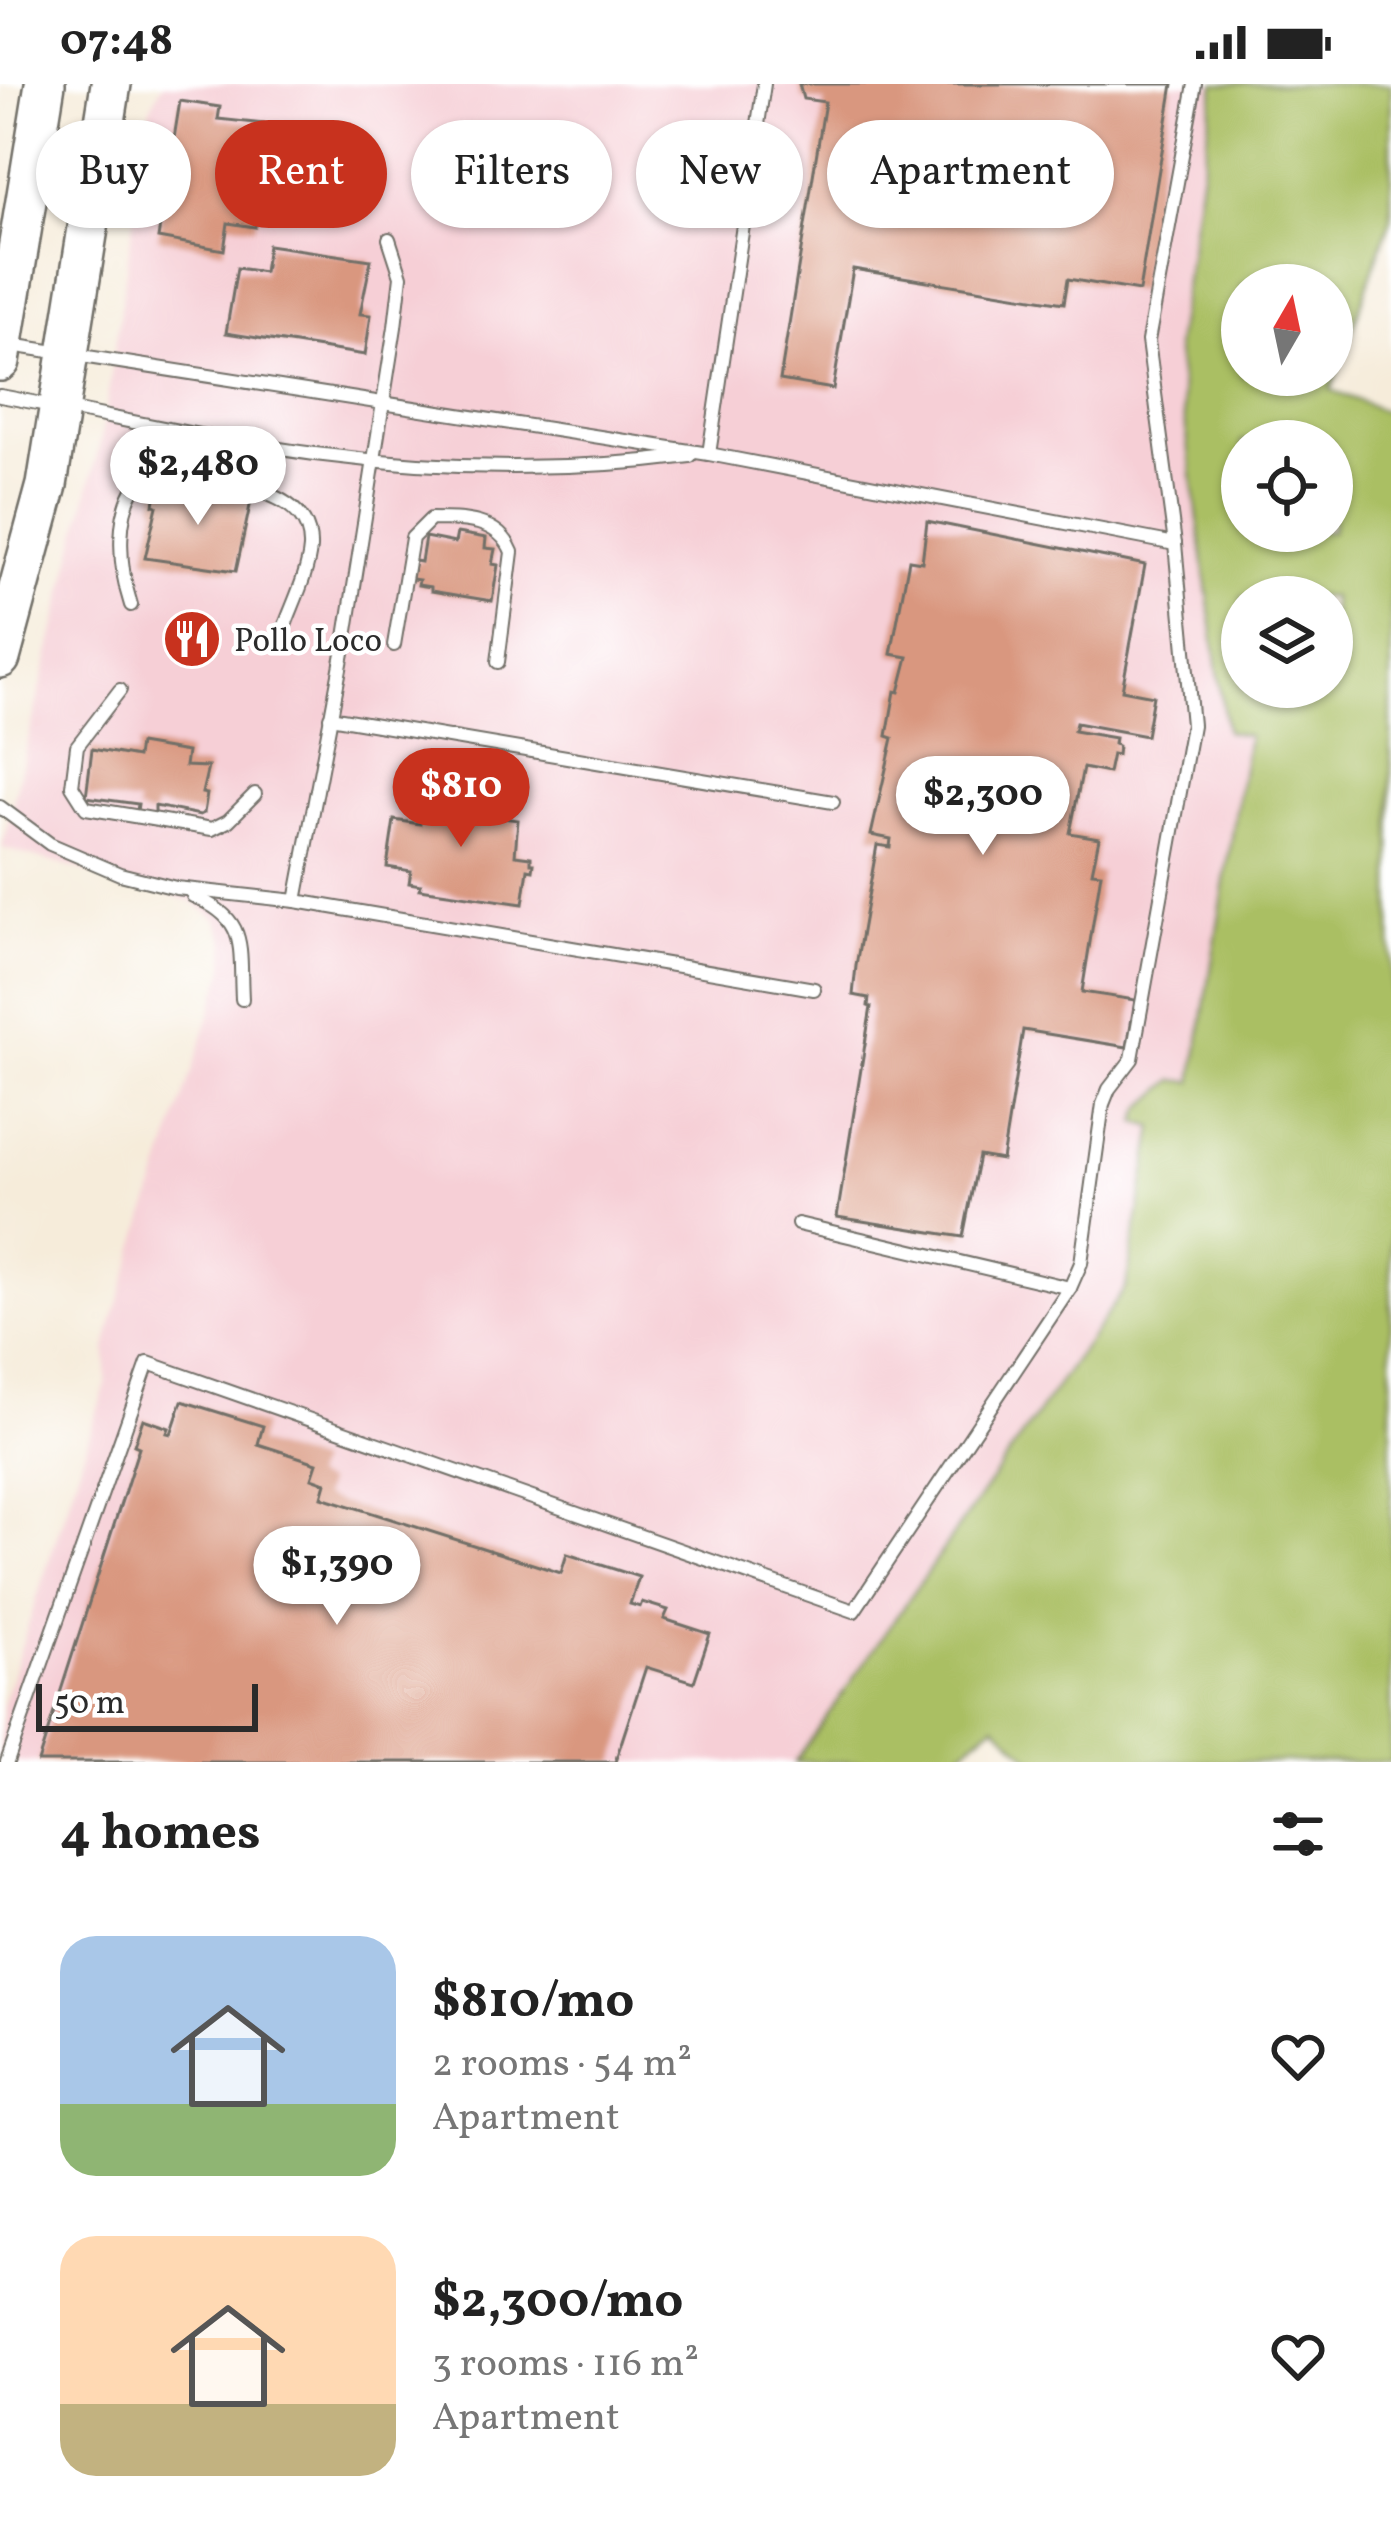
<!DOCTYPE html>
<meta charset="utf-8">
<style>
:root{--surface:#fff;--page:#f2f2f2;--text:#222;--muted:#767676;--accent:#c8321e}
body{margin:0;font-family:Vollkorn,serif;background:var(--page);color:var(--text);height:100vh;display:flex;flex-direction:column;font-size:45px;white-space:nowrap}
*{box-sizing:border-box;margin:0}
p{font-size:39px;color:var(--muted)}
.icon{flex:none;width:66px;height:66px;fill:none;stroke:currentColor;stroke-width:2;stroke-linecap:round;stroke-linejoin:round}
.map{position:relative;height:1678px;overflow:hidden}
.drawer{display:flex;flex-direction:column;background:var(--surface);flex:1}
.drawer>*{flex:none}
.hud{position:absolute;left:36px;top:36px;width:1320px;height:108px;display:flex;gap:24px}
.needle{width:78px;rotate:9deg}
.controls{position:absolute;left:1221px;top:180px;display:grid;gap:24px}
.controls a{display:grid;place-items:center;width:132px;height:132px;border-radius:50%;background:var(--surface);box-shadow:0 3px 9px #0004;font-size:60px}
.scale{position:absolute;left:36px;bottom:30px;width:222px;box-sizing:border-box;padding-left:12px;border:6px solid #2b2b2b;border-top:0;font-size:33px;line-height:42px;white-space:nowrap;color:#2b2b2b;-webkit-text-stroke:9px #fff;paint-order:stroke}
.price{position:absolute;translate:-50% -102px;padding:0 27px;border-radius:42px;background:#fff;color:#222;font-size:39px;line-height:78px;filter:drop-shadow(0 3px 6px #0008)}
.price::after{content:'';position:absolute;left:50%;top:72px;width:36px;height:27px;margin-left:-18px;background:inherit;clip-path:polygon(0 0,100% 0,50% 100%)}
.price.current{background:var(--accent);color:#fff}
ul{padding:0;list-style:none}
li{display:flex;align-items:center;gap:36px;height:300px;padding:0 60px}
li span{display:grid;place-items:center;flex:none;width:336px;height:240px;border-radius:36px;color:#555}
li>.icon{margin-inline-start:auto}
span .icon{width:144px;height:144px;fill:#fffc;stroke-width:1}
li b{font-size:51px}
h2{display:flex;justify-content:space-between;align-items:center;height:144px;padding:0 60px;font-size:51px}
.tag{padding:0 42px;border-radius:54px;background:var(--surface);box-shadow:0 3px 9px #0004;font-size:42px;line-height:108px}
.tag.current{background:var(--accent);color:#fff}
.status{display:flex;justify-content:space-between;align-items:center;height:84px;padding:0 60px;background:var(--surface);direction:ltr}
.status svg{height:33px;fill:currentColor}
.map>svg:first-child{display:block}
</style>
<div class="status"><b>07:48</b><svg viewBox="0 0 49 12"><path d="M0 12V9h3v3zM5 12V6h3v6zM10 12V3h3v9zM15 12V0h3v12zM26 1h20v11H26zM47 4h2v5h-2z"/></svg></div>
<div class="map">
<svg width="1391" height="1678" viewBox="0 0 1391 1678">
<rect width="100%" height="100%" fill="#fff"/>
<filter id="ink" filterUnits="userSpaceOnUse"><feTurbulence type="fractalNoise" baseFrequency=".00833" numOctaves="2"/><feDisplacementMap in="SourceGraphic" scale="24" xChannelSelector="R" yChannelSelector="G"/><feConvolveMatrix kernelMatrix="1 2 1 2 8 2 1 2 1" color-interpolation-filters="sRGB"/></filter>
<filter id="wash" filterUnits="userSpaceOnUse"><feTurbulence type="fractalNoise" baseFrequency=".004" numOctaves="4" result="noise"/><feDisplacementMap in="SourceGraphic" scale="48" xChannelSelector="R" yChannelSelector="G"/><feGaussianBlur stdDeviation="2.7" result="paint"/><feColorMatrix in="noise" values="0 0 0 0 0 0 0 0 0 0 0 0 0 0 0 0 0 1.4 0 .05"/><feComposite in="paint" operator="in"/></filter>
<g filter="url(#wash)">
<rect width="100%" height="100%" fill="#f6ecda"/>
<!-- built -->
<path fill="#f6cfd6" d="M163,0h1052l-40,262 73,389 -55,348 -32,7 -23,32 16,4 -28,161 -331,475h-795l3,-59 103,-319v-36l7,-29 112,-351 1,-27 -9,-22 -26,-18 -189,-53 100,-414 48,-326z"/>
<!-- green -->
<path fill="#aabf64" stroke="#6a7548" stroke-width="3" fill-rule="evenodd" d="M1215,0h176v134l-60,172 60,24v1348h-356l-40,-38 -47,38h-153l331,-475 28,-160 -17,-5 5,-14 32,-28 19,2 55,-346 -22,-5 -51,-385zM1242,201h90v90h-90zM1242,357h90v90h-90zM1242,513h90v90h-90z"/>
<g id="blocks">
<!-- building -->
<g fill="#d9977f">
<path d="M799,0h374l-34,207 -71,-12 -4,24 -211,-34 -20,120 -53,-9 45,-278 -22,-3z"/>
<path d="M180,17l40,6 -2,12 56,6 -19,102 -27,-4 -4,27 -66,-12z"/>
<path d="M268,161l103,15 -11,54 11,1 -6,40 -139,-22 11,-65 27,4z"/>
<path d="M157,400l94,17 -15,70 -91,-13 12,-52 -3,-1z"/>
<path d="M927,437l218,44 -23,125 31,6 -7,40 -70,-13 -2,8 41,7 -1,6 4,2 -1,9 -5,-1 -4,19 -25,-5 -13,65 29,5 -7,34 9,1 -19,119 53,8 -8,47 -104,-17 -21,130 -23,-4 -16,81 -126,-20 34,-210 -3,-1 1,-8 -16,-3 3,-29 21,-121 13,2 1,-8 -20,-4 22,-97 -6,-2 8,-45 4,1 9,-35 -17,-3 18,-94 13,2z"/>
<path d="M457,449l29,5 -1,10 10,1 -3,15 6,1 -6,36 -61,-10v-4l-13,-2 1,-5 -7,-1 3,-18 6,1 4,-25 30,6z"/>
<path d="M139,660l48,8 -2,14 23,1 -6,26 5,1 -3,19 -4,2 -45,-9v7l-6,3 -12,-5 1,-7 -52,-7 6,-48 45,8z"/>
<path d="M426,702l26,4 -1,8 39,6 -2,12 30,4 -3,35 16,2v6h3l-1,7 -5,-1 -5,35 -103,-15 1,-4 -12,-2 2,-12 -24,-4 7,-47 26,4z"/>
<path d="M182,1317l81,25 -5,18 59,19 -5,15 14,5 -4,14 239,76 6,-19 72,23 -9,27 10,3 2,-5 26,8 -4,9 46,15 -16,48 -48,-15 -31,95h-577l101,-315 -5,-2 9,-26 26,9 -2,5 4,1z"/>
</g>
</g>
</g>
<g filter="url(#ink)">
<use href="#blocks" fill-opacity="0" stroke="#726f68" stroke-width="3"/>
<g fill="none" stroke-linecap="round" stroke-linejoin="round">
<defs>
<g id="lane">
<path d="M11,261l698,109 466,90"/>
<path d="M0,312c105,19 210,44 315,58 124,16 251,18 375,2"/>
<path d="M709,370l55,-370"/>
<path d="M131,521c-12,-37 -18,-98 12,-128l14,-3c47,8 156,7 153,74 -2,26 -17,55 -26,80"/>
<path d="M394,561l18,-107 19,-19c32,0 68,0 81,33l-14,110"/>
<path d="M120,606l-43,56 -5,40 14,22 126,21 16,-8 27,-27"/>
<path d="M330,633l503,85"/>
<path d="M0,723l50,37 70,30 56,14 120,13 518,88"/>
<path d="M193,812c56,24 46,49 49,103"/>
<path d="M296,817l50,-264 49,-310 6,-51 -12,-37"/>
<path d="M798,1140l272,64"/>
<path d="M7,1678l141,-399 706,248 216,-323 11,-25 22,-159 6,-15 23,-30 60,-334 -17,-181 -27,-203 47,-257"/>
</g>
<g id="primary">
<path d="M0,277l45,-277"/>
<path d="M0,574l47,-173 64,-401"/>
</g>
</defs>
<!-- lane casing -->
<use href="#lane" stroke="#726f68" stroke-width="16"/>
<!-- primary casing -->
<use href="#primary" stroke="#726f68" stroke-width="44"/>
<!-- lane -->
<use href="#lane" stroke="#fff" stroke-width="12"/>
<!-- primary -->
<use href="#primary" stroke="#fff" stroke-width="39"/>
</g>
</g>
<!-- icons -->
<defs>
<symbol id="restaurant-disc" viewBox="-11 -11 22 22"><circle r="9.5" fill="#c8321e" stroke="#fff"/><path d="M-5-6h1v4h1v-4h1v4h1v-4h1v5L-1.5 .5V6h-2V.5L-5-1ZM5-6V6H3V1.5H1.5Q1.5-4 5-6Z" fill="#fff"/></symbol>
</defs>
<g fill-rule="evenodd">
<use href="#restaurant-disc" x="159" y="522" width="66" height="66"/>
</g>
<g text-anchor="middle" stroke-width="9" stroke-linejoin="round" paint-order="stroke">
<!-- poi labels -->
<g font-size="33" fill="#2b2b2b" stroke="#fff" text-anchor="start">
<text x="234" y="567">Pollo Loco</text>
</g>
</g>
</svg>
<div class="controls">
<a><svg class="needle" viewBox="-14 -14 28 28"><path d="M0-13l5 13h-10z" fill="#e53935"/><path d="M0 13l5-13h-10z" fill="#767676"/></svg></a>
<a><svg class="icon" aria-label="locate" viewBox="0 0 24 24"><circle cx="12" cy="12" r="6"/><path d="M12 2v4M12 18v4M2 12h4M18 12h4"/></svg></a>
<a><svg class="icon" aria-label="layers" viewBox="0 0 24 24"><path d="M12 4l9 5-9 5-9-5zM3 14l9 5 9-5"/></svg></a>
</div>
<div class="scale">50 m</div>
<b class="price" style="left:198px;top:444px">$2,480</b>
<b class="price current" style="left:461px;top:766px">$810</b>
<b class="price" style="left:983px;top:774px">$2,300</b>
<b class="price" style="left:337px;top:1544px">$1,390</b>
<div class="hud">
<a class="tag">Buy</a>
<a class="tag current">Rent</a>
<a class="tag">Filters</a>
<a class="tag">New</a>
<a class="tag">Apartment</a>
</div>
</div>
<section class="drawer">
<h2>4 homes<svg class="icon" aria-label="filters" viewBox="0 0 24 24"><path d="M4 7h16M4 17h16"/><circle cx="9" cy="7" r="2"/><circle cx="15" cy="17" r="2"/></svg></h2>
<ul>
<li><span style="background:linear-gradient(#a9c7e8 70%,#8fb573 0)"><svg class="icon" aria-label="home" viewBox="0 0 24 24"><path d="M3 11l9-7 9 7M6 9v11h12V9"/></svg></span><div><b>$810/mo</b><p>2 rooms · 54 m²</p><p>Apartment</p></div><svg class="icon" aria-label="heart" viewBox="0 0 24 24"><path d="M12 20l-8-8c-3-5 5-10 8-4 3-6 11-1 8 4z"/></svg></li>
<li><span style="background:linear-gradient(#ffd9b3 70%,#c2b280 0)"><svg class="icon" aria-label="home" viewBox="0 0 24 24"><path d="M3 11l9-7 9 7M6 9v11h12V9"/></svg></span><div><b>$2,300/mo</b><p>3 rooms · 116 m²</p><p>Apartment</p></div><svg class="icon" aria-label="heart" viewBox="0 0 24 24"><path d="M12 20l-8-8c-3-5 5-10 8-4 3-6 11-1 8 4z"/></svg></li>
</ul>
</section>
